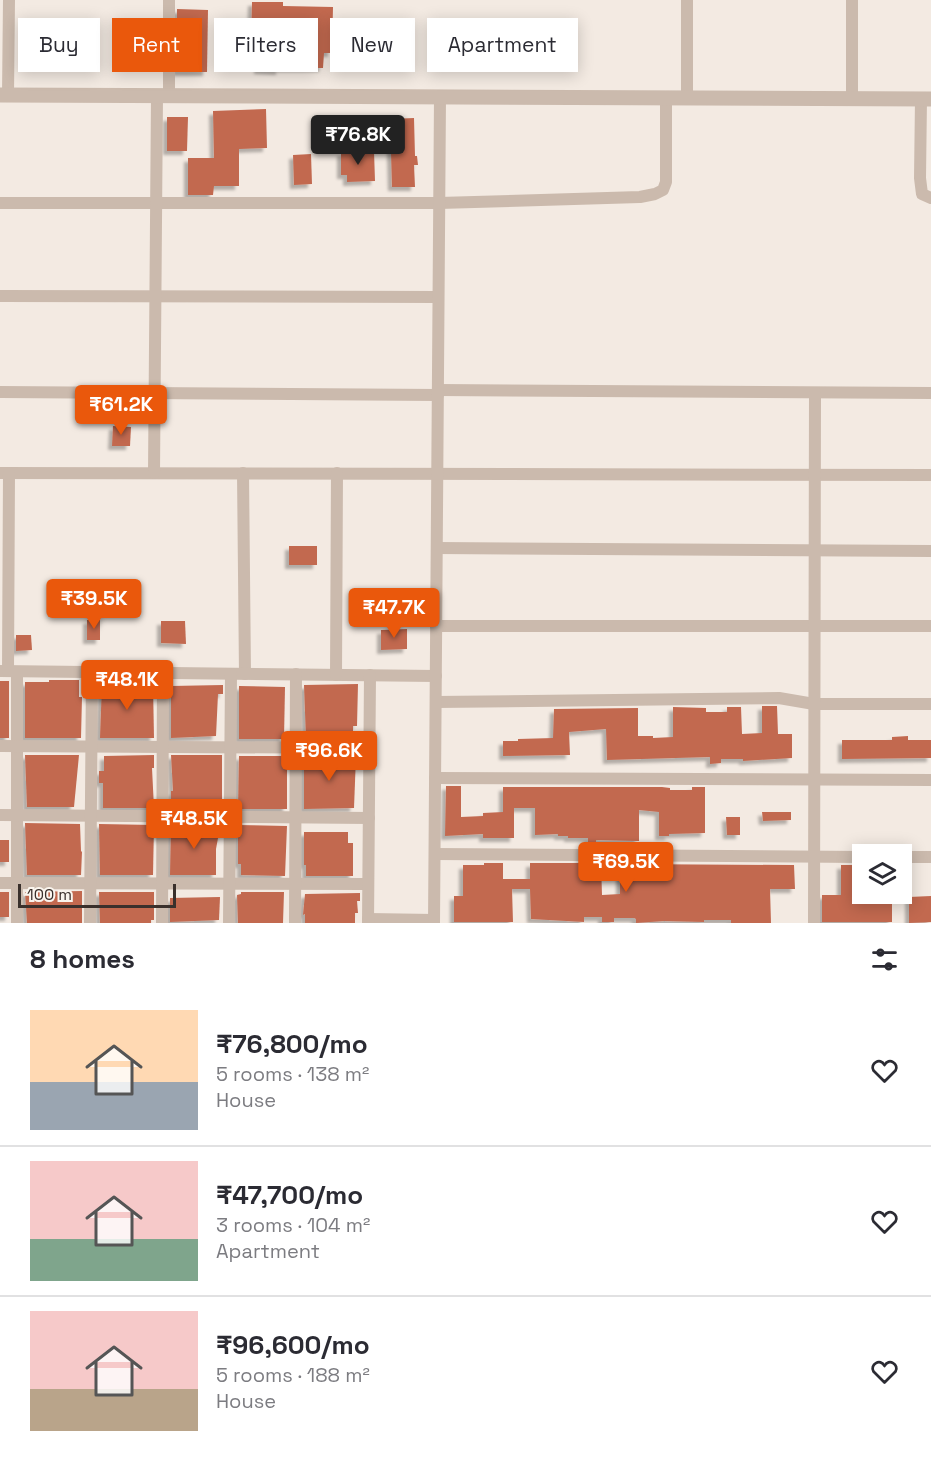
<!DOCTYPE html>
<meta charset="utf-8">
<style>
:root{--surface:#fff;--page:#f2f2f3;--text:#2b2b33;--muted:#7c7c81;--line:#e1e1e2;--accent:#ea580c}
body{margin:0;font-family:"Space Grotesk",sans-serif;background:var(--page);color:var(--text);height:100vh;display:flex;flex-direction:column;font-size:22px;white-space:nowrap}
*{box-sizing:border-box;margin:0}
p{font-size:20px;color:var(--muted)}
.icon{flex:none;width:33px;height:33px;fill:none;stroke:currentColor;stroke-width:2;stroke-linecap:round;stroke-linejoin:round}
.map{position:relative;height:923px;overflow:hidden}
.details{display:flex;flex-direction:column;background:var(--surface);flex:1}
.details>*{flex:none}
.top-card{position:absolute;left:18px;top:18px;width:600px;height:54px;display:flex;gap:12px}
.buttons{position:absolute;left:852px;top:844px;display:grid;gap:12px}
.buttons a{display:grid;place-items:center;width:60px;height:60px;border-radius:0px;background:var(--surface);box-shadow:0 3px 15px #0003;font-size:30px}
.scale{position:absolute;left:18px;bottom:15px;width:158px;box-sizing:border-box;padding-left:6px;border:3px solid #3a302c;border-top:0;font-size:16px;line-height:21px;white-space:nowrap;color:#3a302c;-webkit-text-stroke:4px #faf5ee;paint-order:stroke}
.price{position:absolute;translate:-50% -51px;padding:0 14px;border-radius:6px;background:var(--accent);color:#fff;font-size:20px;line-height:39px;filter:drop-shadow(0 2px 3px #0008)}
.price::after{content:'';position:absolute;left:50%;top:36px;width:18px;height:14px;margin-left:-9px;background:inherit;clip-path:polygon(0 0,100% 0,50% 100%)}
.price.current{background:#222;color:#fff}
ul{padding:0;list-style:none}
li{display:flex;align-items:center;gap:18px;height:150px;padding:0 30px}
li+li{border-top:2px solid var(--line)}
li span{display:grid;place-items:center;flex:none;width:168px;height:120px;border-radius:0px;color:#555}
li>.icon{margin-inline-start:auto}
span .icon{width:72px;height:72px;fill:#fffc;stroke-width:1}
li b{font-size:26px}
h2{display:flex;justify-content:space-between;align-items:center;height:72px;padding:0 30px;font-size:26px}
.chip{padding:0 21px;border-radius:0px;background:var(--surface);box-shadow:0 3px 15px #0003;font-size:21px;line-height:54px}
.chip.current{background:var(--accent);color:#fff}
.map>svg:first-child{display:block}
</style>
<div class="map">
<svg width="931" height="923" viewBox="0 0 931 923">
<defs>
<filter id="shadow"><feDropShadow dx="-4" dy="4" stdDeviation="1.5" flood-color="#0004"/></filter>
</defs>
<rect width="100%" height="100%" fill="#f3eae2"/>
<!-- building -->
<g fill="#c26950" filter="url(#shadow)">
<path d="M252,2h31v4l50,1 -1,46h-8l-1,15h-43v3l-22,-1 1,-29h-8z"/>
<path d="M177,9l31,1 -1,62h-30z"/>
<path d="M266,109l1,39 -28,1v37h-25l-1,9h-25v-37h26l-1,-47z"/>
<path d="M167,117h21l-1,34h-20z"/>
<path d="M414,118l1,38h2l1,9h-4l1,22h-23l-2,-68z"/>
<path d="M374,151l1,30 -28,1v-7h-6v-23z"/>
<path d="M311,154l1,30 -18,1 -1,-30z"/>
<path d="M113,426l18,1 -1,19h-18z"/>
<rect x="289" y="546" width="28" height="19"/>
<rect x="87" y="620" width="13" height="20"/>
<path d="M161,621h24l1,23 -25,-1z"/>
<path d="M407,629v20l-26,1v-20z"/>
<path d="M16,635h15l1,15 -16,1z"/>
<path d="M49,680h30v17h3l-1,41h-56v-56h24z"/>
<rect x="0" y="681" width="9" height="57"/>
<path d="M102,683l51,2 1,53h-54z"/>
<path d="M358,684l-1,42h-4v14l-47,-1 -2,-54z"/>
<path d="M223,685v9h-5l-2,42 -45,2v-52z"/>
<path d="M239,686l46,1 -1,52h-45z"/>
<path d="M762,706h15l1,28h14v24l-49,3v-2h-22v4l-11,1v-7l-103,3 -1,-31 -37,3 1,23 -67,1v-15h15v-2l35,-1 1,-29 84,-1v28h15v2l20,-1v-30l33,1v4h21v-5h14l1,27 20,-1z"/>
<path d="M908,736v4h23v18l-89,1v-19h50v-3z"/>
<path d="M25,755h54l-5,52h-47z"/>
<path d="M154,755v13h-2l2,40h-51v-25h-4v-12h5v-15z"/>
<path d="M171,755h51v53h-51v-17h2z"/>
<path d="M239,756h48v53h-49z"/>
<path d="M304,756h52l-2,52 -50,1z"/>
<path d="M446,786h15v31l22,-1v-3l20,-1v-25h159l8,1v2h22v-3h13v46l-36,1v2h-10v-24l-20,-2v31l-43,-1v3l-8,1v-6h-20v-2h-10v-2l-23,1v-27h-21v30h-31v-4l-38,2z"/>
<path d="M762,812h29v8l-28,1z"/>
<path d="M726,817h14v18h-13z"/>
<path d="M25,823l55,1 1,27 1,1 -1,23h-54z"/>
<path d="M99,824l55,1 -1,50h-53z"/>
<path d="M238,825l49,1 -2,50 -44,-1v-11h-3z"/>
<path d="M171,826h51l-1,12h-3l-2,11v26h-46z"/>
<path d="M304,832h44v11h5v33h-47v-11h-2z"/>
<rect x="0" y="840" width="9" height="22"/>
<path d="M484,863h19v16h27v-16h71l1,32 18,-1v-30l174,1 1,24h-25l1,34h-40v-3h-27v2l-40,-1 -28,2v-4l-2,-1h-20v4h-12v-5h-18v5l-53,-3 -1,-30h-18l1,33h-59v-26h9v-31h21z"/>
<path d="M841,865h11v30h40v27h-70v-27h19z"/>
<rect x="902" y="865" width="8" height="26"/>
<path d="M82,891v32h-55l-2,-31z"/>
<rect x="0" y="892" width="9" height="25"/>
<path d="M99,892h55v28h-3v3h-51z"/>
<path d="M241,892h43l-1,31h-45l-1,-28 4,-1z"/>
<path d="M360,893v8h-3l1,12h-3v10h-50v-9l-2,1 2,-21z"/>
<path d="M931,896v26l-22,1v-26z"/>
<path d="M220,897l-1,23 -49,2v-24z"/>
</g>
<g fill="none" stroke-linecap="round" stroke-linejoin="round">
<!-- minor -->
<g stroke="#cbbaad" stroke-width="12">
<path d="M687,0v98"/>
<path d="M8,95l1,-95"/>
<path d="M169,96v-96"/>
<path d="M852,98v-98"/>
<path d="M921,99l-1,79 2,16 9,4"/>
<path d="M0,203h439l201,-6 15,-3 8,-4 3,-8v-84"/>
<path d="M0,296l438,1"/>
<path d="M438,390l493,3"/>
<path d="M0,392l438,3"/>
<path d="M0,473l931,2"/>
<path d="M154,473l3,-377"/>
<path d="M243,473l2,201"/>
<path d="M437,548l494,3"/>
<path d="M436,626h495"/>
<path d="M0,671l436,5"/>
<path d="M8,671l1,-198"/>
<path d="M17,672v251"/>
<path d="M336,675l1,-202"/>
<path d="M436,702l343,-4 35,6h117"/>
<path d="M0,746l370,2"/>
<path d="M435,778l496,2"/>
<path d="M0,815l369,3"/>
<path d="M435,854l427,3"/>
<path d="M902,857h29"/>
<path d="M0,883l368,1"/>
<path d="M368,919l66,1"/>
<path d="M90,923l2,-251"/>
<path d="M162,923l1,-250"/>
<path d="M229,923l2,-249"/>
<path d="M295,923l1,-249"/>
<path d="M368,923l2,-248"/>
<path d="M434,923l6,-826"/>
<path d="M814,923l1,-530"/>
</g>
<!-- tertiary -->
<path stroke="#cbbaad" stroke-width="15" d="M0,95l931,4"/>
</g>
</svg>
<div class="buttons">
<a><svg class="icon" aria-label="layers" viewBox="0 0 24 24"><path d="M12 4l9 5-9 5-9-5zM3 14l9 5 9-5"/></svg></a>
</div>
<div class="scale">100 m</div>
<b class="price current" style="left:358px;top:166px">₹76.8K</b>
<b class="price" style="left:121px;top:436px">₹61.2K</b>
<b class="price" style="left:94px;top:630px">₹39.5K</b>
<b class="price" style="left:394px;top:639px">₹47.7K</b>
<b class="price" style="left:127px;top:711px">₹48.1K</b>
<b class="price" style="left:329px;top:782px">₹96.6K</b>
<b class="price" style="left:194px;top:850px">₹48.5K</b>
<b class="price" style="left:626px;top:893px">₹69.5K</b>
<div class="top-card">
<a class="chip">Buy</a>
<a class="chip current">Rent</a>
<a class="chip">Filters</a>
<a class="chip">New</a>
<a class="chip">Apartment</a>
</div>
</div>
<section class="details">
<h2>8 homes<svg class="icon" aria-label="filters" viewBox="0 0 24 24"><path d="M4 7h16M4 17h16"/><circle cx="9" cy="7" r="2"/><circle cx="15" cy="17" r="2"/></svg></h2>
<ul>
<li><span style="background:linear-gradient(#ffd9b3 60%,#9aa5b1 0)"><svg class="icon" aria-label="home" viewBox="0 0 24 24"><path d="M3 11l9-7 9 7M6 9v11h12V9"/></svg></span><div><b>₹76,800/mo</b><p>5 rooms · 138 m²</p><p>House</p></div><svg class="icon" aria-label="heart" viewBox="0 0 24 24"><path d="M12 20l-8-8c-3-5 5-10 8-4 3-6 11-1 8 4z"/></svg></li>
<li><span style="background:linear-gradient(#f6c9c9 65%,#7fa58c 0)"><svg class="icon" aria-label="home" viewBox="0 0 24 24"><path d="M3 11l9-7 9 7M6 9v11h12V9"/></svg></span><div><b>₹47,700/mo</b><p>3 rooms · 104 m²</p><p>Apartment</p></div><svg class="icon" aria-label="heart" viewBox="0 0 24 24"><path d="M12 20l-8-8c-3-5 5-10 8-4 3-6 11-1 8 4z"/></svg></li>
<li><span style="background:linear-gradient(#f6c9c9 65%,#b9a48a 0)"><svg class="icon" aria-label="home" viewBox="0 0 24 24"><path d="M3 11l9-7 9 7M6 9v11h12V9"/></svg></span><div><b>₹96,600/mo</b><p>5 rooms · 188 m²</p><p>House</p></div><svg class="icon" aria-label="heart" viewBox="0 0 24 24"><path d="M12 20l-8-8c-3-5 5-10 8-4 3-6 11-1 8 4z"/></svg></li>
</ul>
</section>
